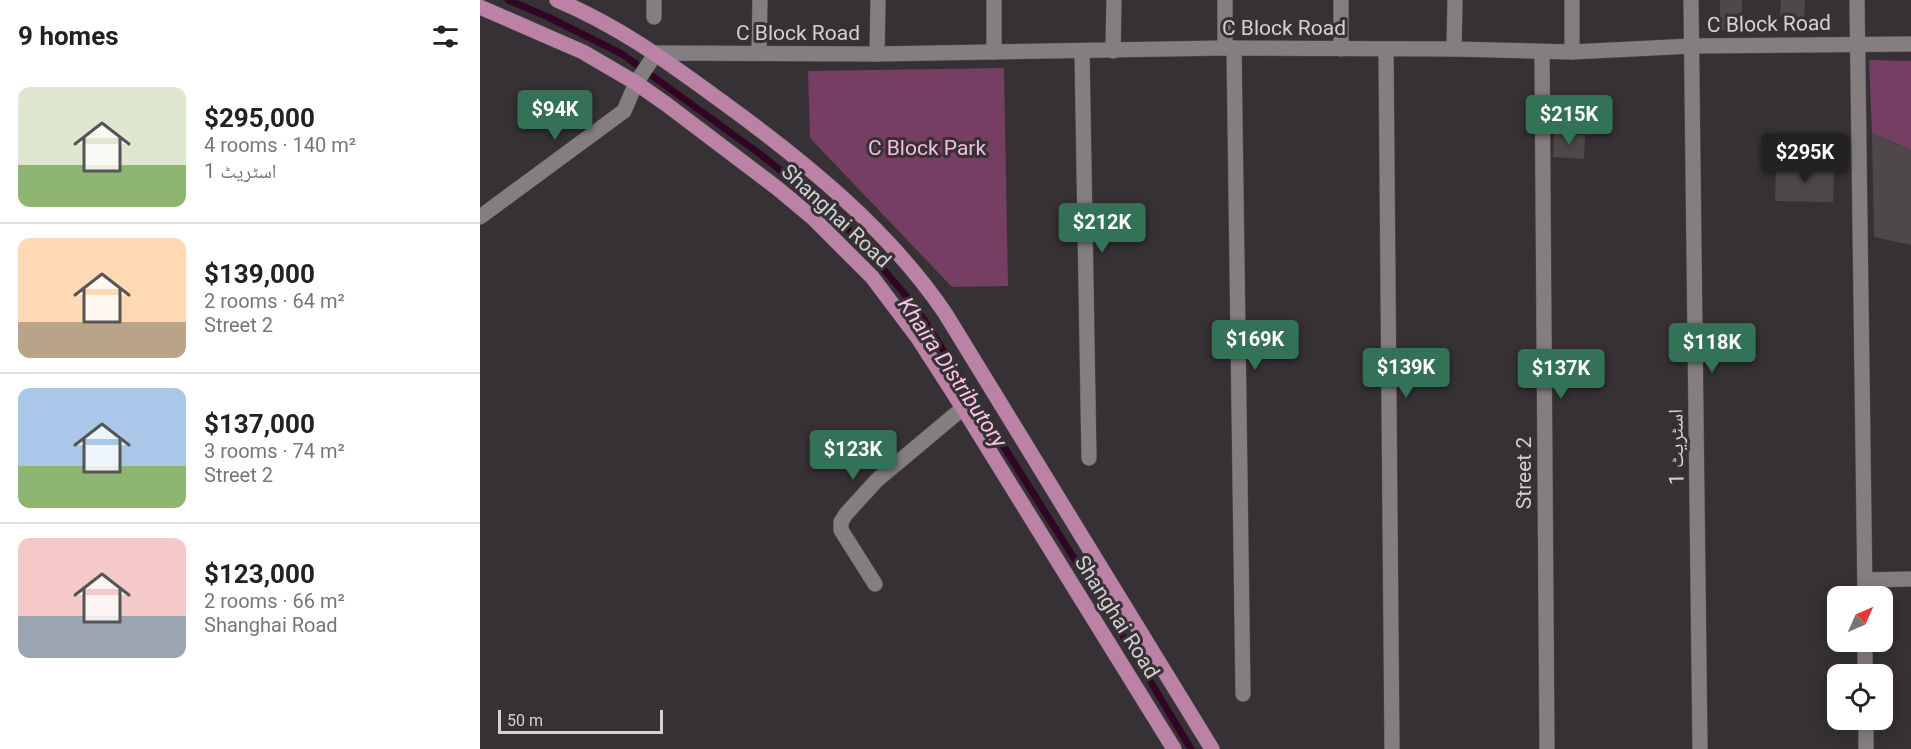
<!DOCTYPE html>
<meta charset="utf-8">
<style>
:root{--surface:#fff;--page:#f2f2f2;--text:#222;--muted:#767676;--line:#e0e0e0;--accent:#347258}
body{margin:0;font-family:Roboto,"Noto Naskh Arabic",sans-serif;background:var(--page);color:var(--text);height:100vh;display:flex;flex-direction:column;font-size:22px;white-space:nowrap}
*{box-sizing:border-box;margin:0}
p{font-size:20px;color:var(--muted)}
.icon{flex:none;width:33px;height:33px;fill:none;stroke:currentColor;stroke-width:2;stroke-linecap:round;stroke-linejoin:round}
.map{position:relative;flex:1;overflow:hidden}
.side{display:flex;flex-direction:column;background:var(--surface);width:480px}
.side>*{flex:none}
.needle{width:39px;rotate:45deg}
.fabs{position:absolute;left:1347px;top:586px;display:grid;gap:12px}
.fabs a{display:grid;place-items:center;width:66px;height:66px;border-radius:12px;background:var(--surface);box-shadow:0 3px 15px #0003;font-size:30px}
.scale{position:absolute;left:18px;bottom:15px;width:165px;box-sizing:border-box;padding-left:6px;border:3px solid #d4d1d2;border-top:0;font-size:16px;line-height:21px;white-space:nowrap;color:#d4d1d2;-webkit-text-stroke:4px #363134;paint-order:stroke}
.price{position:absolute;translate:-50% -51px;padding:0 14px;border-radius:6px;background:var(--accent);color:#fff;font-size:20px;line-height:39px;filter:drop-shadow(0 2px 3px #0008)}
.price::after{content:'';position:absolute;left:50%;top:36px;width:18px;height:14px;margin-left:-9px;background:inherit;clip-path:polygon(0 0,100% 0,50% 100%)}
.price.active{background:#222;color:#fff}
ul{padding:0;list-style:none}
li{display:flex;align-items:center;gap:18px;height:150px;padding:0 18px}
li+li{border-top:2px solid var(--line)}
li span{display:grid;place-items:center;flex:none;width:168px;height:120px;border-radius:12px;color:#555}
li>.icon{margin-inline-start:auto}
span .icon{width:72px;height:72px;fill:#fffc;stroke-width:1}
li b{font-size:26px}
h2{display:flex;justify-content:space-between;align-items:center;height:72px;padding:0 18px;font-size:26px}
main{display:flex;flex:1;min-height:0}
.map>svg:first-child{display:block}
</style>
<main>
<section class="side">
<h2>9 homes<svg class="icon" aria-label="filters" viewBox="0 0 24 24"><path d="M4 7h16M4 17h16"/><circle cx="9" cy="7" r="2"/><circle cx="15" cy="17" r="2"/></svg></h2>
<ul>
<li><span style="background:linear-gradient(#dfe7d0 65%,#8fb573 0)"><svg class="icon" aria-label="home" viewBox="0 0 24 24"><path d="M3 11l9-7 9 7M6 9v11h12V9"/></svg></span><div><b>$295,000</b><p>4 rooms · 140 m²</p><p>اسٹریٹ 1</p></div></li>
<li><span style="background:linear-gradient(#ffd9b3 70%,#b9a48a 0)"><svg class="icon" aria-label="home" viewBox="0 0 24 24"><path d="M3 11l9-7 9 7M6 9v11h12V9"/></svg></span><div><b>$139,000</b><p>2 rooms · 64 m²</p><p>Street 2</p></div></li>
<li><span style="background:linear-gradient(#a9c7e8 65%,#8fb573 0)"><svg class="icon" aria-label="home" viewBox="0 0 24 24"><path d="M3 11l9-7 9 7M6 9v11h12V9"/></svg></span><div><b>$137,000</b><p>3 rooms · 74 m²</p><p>Street 2</p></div></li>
<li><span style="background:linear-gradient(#f6c9c9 65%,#9aa5b1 0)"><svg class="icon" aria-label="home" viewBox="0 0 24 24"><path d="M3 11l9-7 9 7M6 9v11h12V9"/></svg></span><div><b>$123,000</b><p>2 rooms · 66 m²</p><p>Shanghai Road</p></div></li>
</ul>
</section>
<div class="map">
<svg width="1431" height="749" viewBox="0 0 1431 749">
<rect width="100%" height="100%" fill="#363134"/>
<!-- green -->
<g fill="#763e62">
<path d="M1389,60l42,1v89l-39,-17z"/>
<path d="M524,68l4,218 -56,1 -142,-149 -2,-67z"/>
</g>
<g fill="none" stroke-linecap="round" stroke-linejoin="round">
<!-- stream -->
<path stroke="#310524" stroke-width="7" d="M28,0l40,17 74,37 138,100 51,41 46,43 56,66 17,25 201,320 60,100"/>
</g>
<!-- building -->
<g fill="#4e484b">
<rect x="1240" y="0" width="22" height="30"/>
<path d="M1301,0h24l-1,19 -24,-2z"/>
<path d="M1074,133l31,2 -1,24 -31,-2z"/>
<path d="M1392,133l39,17v95l-37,-8z"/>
<path d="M1296,167l58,1 -1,34 -58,-1z"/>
</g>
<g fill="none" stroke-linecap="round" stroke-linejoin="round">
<defs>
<g id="minor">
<path d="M174,0v17"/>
<path d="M745,0v48"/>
<path d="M861,0v49"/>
<path d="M1092,0v52"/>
<path d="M1211,0l9,749"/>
<path d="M1377,0l8,597"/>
<path d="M754,48l9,646"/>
<path d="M974,49l1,-49"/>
<path d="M906,50l6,699"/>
<path d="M602,51l7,407"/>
<path d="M633,51l1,-51"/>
<path d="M514,52v-52"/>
<path d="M1062,52l5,697"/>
<path d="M279,53l1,-53"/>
<path d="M397,54l1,-54"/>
<path d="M0,217l144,-106 12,-28 20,-30 221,1 348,-6 229,1 118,3 120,-6 219,-2"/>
<path d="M1385,580l46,-1"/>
<path d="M395,584l-34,-54v-8l5,-8 31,-34 86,-72"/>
<path d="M1385,642v33"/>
<path d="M1386,720v29"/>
</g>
<g id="major">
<path d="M77,0c64,27 112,63 167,103 81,59 164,126 221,210l267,436"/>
<path d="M0,7l103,45 53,31 30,21 111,84 36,30 59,59 46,61 45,70 211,341"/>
</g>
</defs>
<!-- minor casing -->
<use href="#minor" stroke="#514d4f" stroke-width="16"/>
<!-- major casing -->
<use href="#major" stroke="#514d4f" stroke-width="16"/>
<!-- minor -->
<use href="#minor" stroke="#847e81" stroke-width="15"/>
<!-- major -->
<use href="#major" stroke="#bb82a6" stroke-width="15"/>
</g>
<g text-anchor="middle" stroke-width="6" stroke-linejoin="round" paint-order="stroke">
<!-- street labels -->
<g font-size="21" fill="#d4d1d2" stroke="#363134">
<text transform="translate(1289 24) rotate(-1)" y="7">C Block Road</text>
<text x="804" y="35">C Block Road</text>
<text x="318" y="40">C Block Road</text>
<text transform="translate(356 216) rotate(43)" y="7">Shanghai Road</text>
<text transform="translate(1196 447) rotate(-91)" y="7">اسٹریٹ 1</text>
<text transform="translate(1044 473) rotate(-90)" y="7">Street 2</text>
<text transform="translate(637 617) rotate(58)" y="7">Shanghai Road</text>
</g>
<!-- park labels -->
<g font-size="21" fill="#f6bddf" stroke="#363134">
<text x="447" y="155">C Block Park</text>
</g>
<!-- water labels -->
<g font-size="22" font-style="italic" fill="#fdc3e6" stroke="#363134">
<text transform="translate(473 372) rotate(56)" y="8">Khaira Distributory</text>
</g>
</g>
</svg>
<div class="fabs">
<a><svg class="needle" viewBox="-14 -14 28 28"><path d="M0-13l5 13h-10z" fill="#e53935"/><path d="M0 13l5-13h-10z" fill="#767676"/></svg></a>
<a><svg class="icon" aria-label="locate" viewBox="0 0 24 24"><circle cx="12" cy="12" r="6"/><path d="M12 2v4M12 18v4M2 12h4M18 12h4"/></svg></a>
</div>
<div class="scale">50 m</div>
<b class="price" style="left:75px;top:141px">$94K</b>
<b class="price" style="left:1089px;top:146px">$215K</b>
<b class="price active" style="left:1325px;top:184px">$295K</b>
<b class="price" style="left:622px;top:254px">$212K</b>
<b class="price" style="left:775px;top:371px">$169K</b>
<b class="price" style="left:1232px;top:374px">$118K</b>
<b class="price" style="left:926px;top:399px">$139K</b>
<b class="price" style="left:1081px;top:400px">$137K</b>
<b class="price" style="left:373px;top:481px">$123K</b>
</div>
</main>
